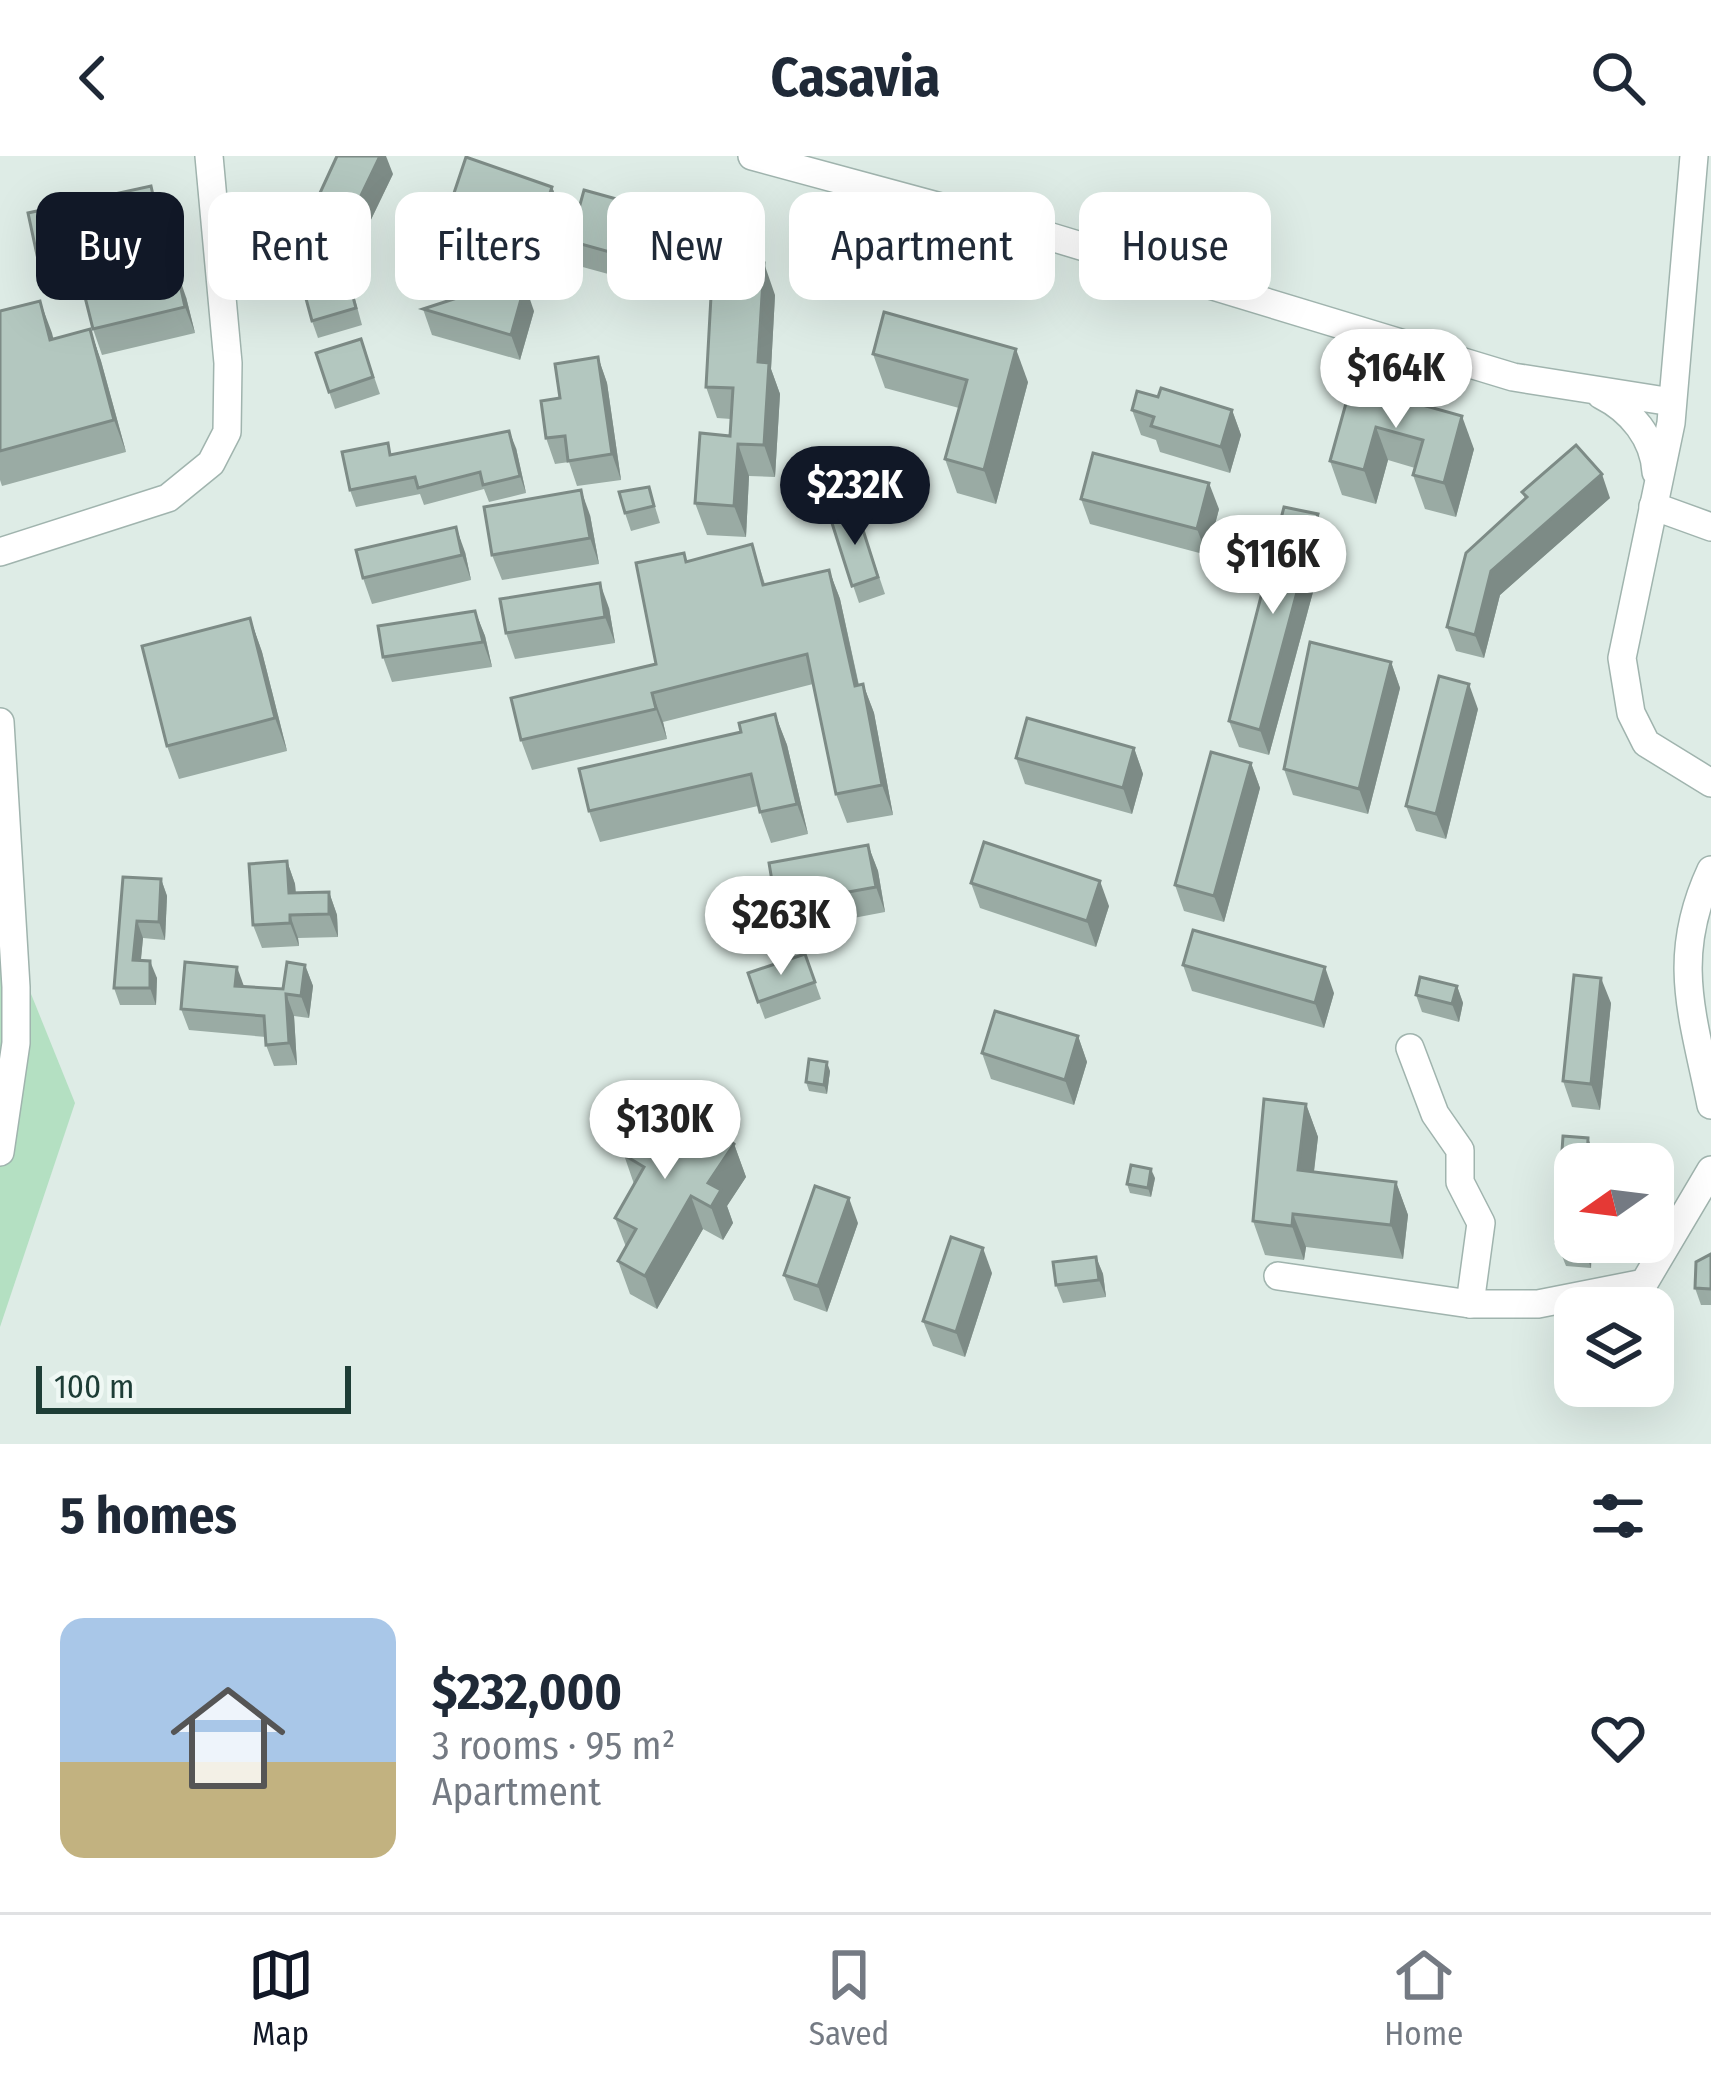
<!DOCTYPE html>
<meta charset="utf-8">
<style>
:root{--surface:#fff;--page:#f6f6f7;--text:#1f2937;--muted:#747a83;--line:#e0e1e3;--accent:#111827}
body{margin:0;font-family:"Fira Sans Condensed",sans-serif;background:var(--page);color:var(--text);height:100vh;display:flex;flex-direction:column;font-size:45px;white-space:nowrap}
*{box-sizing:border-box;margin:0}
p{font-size:39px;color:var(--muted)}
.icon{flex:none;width:66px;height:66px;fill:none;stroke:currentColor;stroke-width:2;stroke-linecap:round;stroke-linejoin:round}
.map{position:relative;height:1288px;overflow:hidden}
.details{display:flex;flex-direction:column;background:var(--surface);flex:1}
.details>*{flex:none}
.top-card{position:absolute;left:36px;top:36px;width:1641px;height:108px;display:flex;gap:24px}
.needle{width:78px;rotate:256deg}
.fabs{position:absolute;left:1554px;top:987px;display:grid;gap:24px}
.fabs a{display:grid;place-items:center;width:120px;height:120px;border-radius:24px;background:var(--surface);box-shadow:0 12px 48px #0002;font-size:60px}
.scale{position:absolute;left:36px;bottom:30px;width:315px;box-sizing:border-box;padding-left:12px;border:6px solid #1d3d36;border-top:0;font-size:33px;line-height:42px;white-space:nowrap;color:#1d3d36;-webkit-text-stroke:9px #eff8f4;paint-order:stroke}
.price{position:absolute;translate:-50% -102px;padding:0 27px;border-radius:42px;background:#fff;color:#222;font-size:39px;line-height:78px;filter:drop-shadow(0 3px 6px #0008)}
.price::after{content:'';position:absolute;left:50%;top:72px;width:36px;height:27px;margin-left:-18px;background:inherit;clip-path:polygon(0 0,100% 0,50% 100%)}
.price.selected{background:var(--accent);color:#fff}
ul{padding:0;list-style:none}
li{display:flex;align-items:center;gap:36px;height:300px;padding:0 60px}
li span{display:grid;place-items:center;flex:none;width:336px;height:240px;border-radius:24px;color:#555}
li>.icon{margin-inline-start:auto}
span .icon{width:144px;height:144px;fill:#fffc;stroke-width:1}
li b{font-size:51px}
h2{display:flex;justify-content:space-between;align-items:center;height:144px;padding:0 60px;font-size:51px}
.chip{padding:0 42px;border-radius:24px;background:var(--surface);box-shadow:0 12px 48px #0002;font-size:42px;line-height:108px}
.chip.selected{background:var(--accent);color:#fff}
header{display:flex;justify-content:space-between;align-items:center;height:156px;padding:0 60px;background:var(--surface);font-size:54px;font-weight:700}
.tab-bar{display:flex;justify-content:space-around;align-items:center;height:168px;border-top:3px solid var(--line);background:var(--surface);font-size:33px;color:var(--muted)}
.tab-bar a{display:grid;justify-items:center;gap:6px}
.tab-bar .selected{color:var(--accent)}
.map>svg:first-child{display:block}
</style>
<header><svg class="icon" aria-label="back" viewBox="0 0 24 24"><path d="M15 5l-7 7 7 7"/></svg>Casavia<svg class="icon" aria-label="search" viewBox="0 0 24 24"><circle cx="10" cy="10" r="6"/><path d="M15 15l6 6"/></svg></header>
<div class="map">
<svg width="1711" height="1288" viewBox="0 0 1711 1288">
<rect width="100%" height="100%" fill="#deece6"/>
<!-- green -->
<path fill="#b4e0c2" d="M0,761l75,186 -75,224z"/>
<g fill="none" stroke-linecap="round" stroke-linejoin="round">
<defs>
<g id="minor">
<path d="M752,0l296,80 465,141 159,25"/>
<path d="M1694,0l-23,267 -49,235 9,55 15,30 65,40"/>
<path d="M1601,239c30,15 53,43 55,77"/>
<path d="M1653,350l58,21"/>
<path d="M0,396l168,-54 43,-35 16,-31 1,-69 -19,-207"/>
<path d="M0,566l16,265v56l-16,109"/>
<path d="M1711,714c-41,88 -18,145 0,235"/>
<path d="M1410,892l25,66 25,36v32l21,41 -11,81"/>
<path d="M1278,1120l192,28h68l106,-21 67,-113"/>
</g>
</defs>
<!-- minor casing -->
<use href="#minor" stroke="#a0b4ae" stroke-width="30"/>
<!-- minor -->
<use href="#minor" stroke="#fff" stroke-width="27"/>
</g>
<!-- wall -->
<g fill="#9aaba4">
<path d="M393,18l-42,87 -34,-16 -9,-26z"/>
<path d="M552,31l10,25 -18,54 -86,-30 -10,-25z"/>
<path d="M160,56l9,41 -122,27 -10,-25z"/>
<path d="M678,60l9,26 -13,50 -95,-26 -9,-25z"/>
<path d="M352,132l10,37 -44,13 -6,-17z"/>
<path d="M775,139l-4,74 9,25 -5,83 -26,-1 -3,61 -39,-2 -12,-32 35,-67 1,-17 -14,-1 -11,-31z"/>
<path d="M186,141l9,36 -93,22 -9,-26z"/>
<path d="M423,153l111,2 -14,49 -88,-25z"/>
<path d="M0,155l54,28 36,-10 11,32 25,91 -124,34 -2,-6z"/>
<path d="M361,183l19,55 -45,15 -19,-56z"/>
<path d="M873,198l155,28 -32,122 -39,-11 -12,-34 14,-51 -74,-20z"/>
<path d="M598,201l9,26 14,97 -44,6 -8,-24 -14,2 -9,-26 14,-40z"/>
<path d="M1351,229l123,64 -18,68 -31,-8 -12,-34 2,-7 -27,-8 -12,44 -34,-9 -12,-34z"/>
<path d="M1158,241l74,13 9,25 -11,38 -70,-21 -4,-12 -15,-5 -9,-25z"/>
<path d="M516,292l10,45 -37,9 -5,-13 -60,16 -4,-11 -64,13 -6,-17 42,-36z"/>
<path d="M649,331l11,36 -29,8 -6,-18z"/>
<path d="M1522,336l88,6 -110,97 -16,63 -28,-7 -9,-24 78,-128z"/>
<path d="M1081,343l138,10 -12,46 -117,-31z"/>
<path d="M857,355l28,83 -26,9 -28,-83z"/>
<path d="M1318,358l9,26 -58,215 -30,-8 -10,-26z"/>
<path d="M590,359l9,49 -97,16 -10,-25z"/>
<path d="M752,388l13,40 64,-14 11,29 19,86 4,-1 11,29 19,102 -46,8 -11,-29 -23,-110 -150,38 4,17 -135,31 -11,-30 135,-76 31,-102z"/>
<path d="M465,396l6,28 -99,24 -9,-26z"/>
<path d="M609,452l6,35 -100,16 -9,-26z"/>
<path d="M475,455l10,25 7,31 -100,15 -9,-25z"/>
<path d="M250,462l12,34 25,99 -108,28 -12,-33z"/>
<path d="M1391,506l9,26 -32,126 -75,-19 -9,-26z"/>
<path d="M1478,553l-32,130 -30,-8 -10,-25z"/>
<path d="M775,558l12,31 21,89 -37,9 -13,-37 -158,36 -11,-31z"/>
<path d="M1134,592l9,26 -11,40 -107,-30 -9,-26z"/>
<path d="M1251,607l9,25 -36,134 -40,-11 -9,-26z"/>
<path d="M868,689l10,26 7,41 -100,19 -9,-26z"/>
<path d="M287,705l8,23 1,9 33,-1 8,23 1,22 -40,1 1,8 -37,2 -9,-23z"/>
<path d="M123,721l38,2 6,17 -2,44 -22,-2 -2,22 16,18 -1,27h-36l-6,-17z"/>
<path d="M971,727l138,23 -13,41 -116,-39z"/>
<path d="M805,798l16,45 -56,20 -17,-46z"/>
<path d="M305,809l8,21 -4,32 -15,-2 3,49 -23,1 -8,-21v-8l-77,-7 -8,-21 63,-22 39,2z"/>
<path d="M1183,809l151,28 -10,35 -132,-37z"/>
<path d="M1457,830l6,17 -4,19 -37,-10 -6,-17z"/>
<path d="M1611,847l-11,107 -28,-3 -9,-26z"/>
<path d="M1078,880l9,26 -13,43 -83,-26 -9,-26z"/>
<path d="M830,915l-3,23 -18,-3 -3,-9z"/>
<path d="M1306,948l12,33 -4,35 82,10 12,33 -5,44 -97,-12 -2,13 -39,-5 -12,-34z"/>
<path d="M690,963l12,33 2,1 30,-9 12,33 -19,29 6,17 -10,17 -20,-11 -46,80 -27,-15 -12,-33 8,-14 -11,-29 19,-34 -10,-29z"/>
<path d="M1155,1022l-4,19 -21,-4 -3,-9z"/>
<path d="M858,1067l-31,89 -33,-12 -10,-25z"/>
<path d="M1556,1085l36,1 -1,26 -25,-2z"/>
<path d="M1711,1098v51h-10l-6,-17z"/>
<path d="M1096,1101l7,17 3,23 -43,6 -7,-18z"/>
<path d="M992,1117l-27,84 -32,-11 -10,-25z"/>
</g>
<!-- shaded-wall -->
<g fill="#7d8b86">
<path d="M380,0h6l7,18 -42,87 -9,-26z"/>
<path d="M151,30l9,26 9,41 -9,-26z"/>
<path d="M552,31l10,25 -18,54 -10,-26z"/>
<path d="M678,60l9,26 -13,50 -10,-25z"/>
<path d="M764,107l11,32 -4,74 9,25 -5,83 -11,-32 -6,-83z"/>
<path d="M177,115l9,26 9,36 -10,-26z"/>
<path d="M525,129l9,26 -14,49 -9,-25z"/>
<path d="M40,145l12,32 10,39 -12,-32z"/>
<path d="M90,173l11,32 25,91 -12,-32z"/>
<path d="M1016,193l12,33 -32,122 -12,-34z"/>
<path d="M598,201l9,26 14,97 -9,-26z"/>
<path d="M1232,254l9,25 -11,38 -9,-26z"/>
<path d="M1462,260l12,33 -18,68 -12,-34z"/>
<path d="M1376,271l12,33 -12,44 -12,-34z"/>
<path d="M509,275l7,17 10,45 -6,-17z"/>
<path d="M738,288l11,32 -3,61 -12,-31z"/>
<path d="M1602,318l8,24 -110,97 -16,63 -9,-23 16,-64z"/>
<path d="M1209,327l10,26 -12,46 -10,-26z"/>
<path d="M581,334l9,25 9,49 -9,-26z"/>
<path d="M1318,358l9,26 -58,215 -9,-25z"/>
<path d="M456,371l9,25 6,28 -9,-25z"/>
<path d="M829,414l11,29 25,116 -10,-29z"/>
<path d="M600,427l9,25 6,35 -10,-26z"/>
<path d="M475,455l10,25 7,31 -9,-25z"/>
<path d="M250,462l12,34 25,99 -12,-33z"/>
<path d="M1391,506l9,26 -32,126 -9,-25z"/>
<path d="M863,528l11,29 19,102 -11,-30z"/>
<path d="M1469,528l9,25 -32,130 -10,-25z"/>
<path d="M652,537l11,29 4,17 -11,-30z"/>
<path d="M775,558l12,31 21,89 -11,-30z"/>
<path d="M1134,592l9,26 -11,40 -9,-26z"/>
<path d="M1251,607l9,25 -36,134 -10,-26z"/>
<path d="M868,689l10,26 7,41 -9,-25z"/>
<path d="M287,705l8,23 2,32 -8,-23z"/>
<path d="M161,723l6,17 -2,44 -6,-18z"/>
<path d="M1100,725l9,25 -13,41 -9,-26z"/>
<path d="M329,736l8,23 1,22 -9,-23z"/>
<path d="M290,759l8,23 1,8 -9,-23z"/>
<path d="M137,765l6,17 -4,39 -6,-17z"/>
<path d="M150,805l7,17 -1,27 -6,-17z"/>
<path d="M305,809l8,21 -4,32 -8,-22z"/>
<path d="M237,811l8,22 -10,-3z"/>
<path d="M1325,811l9,26 -10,35 -9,-25z"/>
<path d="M1601,822l10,25 -11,107 -9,-26z"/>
<path d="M1457,830l6,17 -4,19 -7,-18z"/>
<path d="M286,838l8,22 3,49 -8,-22z"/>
<path d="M1078,880l9,26 -13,43 -9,-25z"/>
<path d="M827,906l3,9 -3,23 -3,-9z"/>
<path d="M1306,948l12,33 -8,66 -12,-33z"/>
<path d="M690,963l12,33 -23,-13z"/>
<path d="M1588,982l10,26h-11z"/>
<path d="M734,988l12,33 -19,29 6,17 -10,17 -12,-33 -3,-24z"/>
<path d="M1151,1013l4,9 -4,19 -3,-9z"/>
<path d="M1396,1026l12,33 -5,44 -12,-34z"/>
<path d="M691,1040l12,33 -46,80 -12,-33z"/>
<path d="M849,1042l9,25 -31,89 -9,-26z"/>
<path d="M1293,1058l13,33 -2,13 -12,-34z"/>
<path d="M1581,1086h11l-1,26z"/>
<path d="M983,1092l9,25 -27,84 -9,-25z"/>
<path d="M1096,1101l7,17 3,23 -7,-17z"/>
</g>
<!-- building -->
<g fill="#b3c7bf" stroke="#7d8b86" stroke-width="3">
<path d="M337,0h43l-38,79 -34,-16z"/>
<path d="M466,1l86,30 -18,53 -86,-29z"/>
<path d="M151,30l9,41 -123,28 -9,-42z"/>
<path d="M584,34l94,26 -14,51 -94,-26z"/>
<path d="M713,104l51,3 -6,99 11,1 -5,82 -26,-1 -4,62 -39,-3 5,-70 30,3 3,-48 -27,-1z"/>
<path d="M449,107l76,22 -14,50 -88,-26 37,-12z"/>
<path d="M177,115l8,36 -92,22 -9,-36z"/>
<path d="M346,115l10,37 -44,13 -10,-37z"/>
<path d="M40,145l10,39 40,-11 24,91 -114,31v-140z"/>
<path d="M884,156l132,37 -32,121 -39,-11 22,-79 -94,-26z"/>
<path d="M361,183l12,38 -44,15 -13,-39z"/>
<path d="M598,201l14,97 -44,7 -3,-25 -19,2 -5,-37 19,-3 -5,-34z"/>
<path d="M1351,229l111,31 -18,67 -31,-8 10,-35 -47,-13 -12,43 -34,-9z"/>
<path d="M1161,232l71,22 -11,37 -70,-21 3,-9 -22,-7 5,-19 21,6z"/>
<path d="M509,275l11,45 -37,9 -3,-13 -62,16 -3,-11 -65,13 -8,-38 46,-9 2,12z"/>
<path d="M1576,289l26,29 -111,97 -16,64 -28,-8 19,-74 61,-56 -5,-5z"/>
<path d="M1093,297l116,30 -12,46 -116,-30z"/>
<path d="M649,331l5,19 -29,7 -6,-21z"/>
<path d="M581,334l9,48 -98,17 -8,-48z"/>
<path d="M1284,351l34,7 -58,216 -31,-9z"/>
<path d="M857,355l21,66 -26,9 -21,-66z"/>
<path d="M456,371l6,28 -99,23 -7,-28z"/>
<path d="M752,388l11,41 66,-15 26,116 8,-2 19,101 -46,9 -29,-140 -155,39 4,16 -135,31 -10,-42 145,-34 -20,-101 48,-10 2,9z"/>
<path d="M600,427l5,34 -99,16 -6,-34z"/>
<path d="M475,455l8,31 -100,15 -5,-31z"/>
<path d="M250,462l25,100 -108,28 -25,-100z"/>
<path d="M1310,486l81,20 -32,127 -75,-20z"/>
<path d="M1439,520l30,8 -33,130 -30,-8z"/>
<path d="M775,558l22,90 -37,8 -9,-38 -162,37 -10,-42 162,-37 -2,-9z"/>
<path d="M1027,562l107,30 -11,40 -107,-30z"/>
<path d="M1211,596l40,11 -37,133 -39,-11z"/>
<path d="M984,686l116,39 -13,40 -116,-38z"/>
<path d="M868,689l8,42 -100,18 -7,-42z"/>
<path d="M287,705l2,32 40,-1v22l-39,1v8l-37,2 -4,-61z"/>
<path d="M123,721l38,2 -2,43 -22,-1 -4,39 17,1v27h-36z"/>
<path d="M1193,774l132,37 -10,36 -132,-38z"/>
<path d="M805,798l10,28 -57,20 -10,-29z"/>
<path d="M185,806l52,5 -2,19 48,3 4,-27 18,3 -4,31 -15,-2 3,49 -23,2 -2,-29 -83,-7z"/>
<path d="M1574,819l27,3 -10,106 -28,-3z"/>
<path d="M1420,821l37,9 -5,18 -36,-9z"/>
<path d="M995,855l83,25 -13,44 -83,-27z"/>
<path d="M809,903l18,3 -3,23 -18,-3z"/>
<path d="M655,943l35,20 -11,20 25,14 17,-20 13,11 -26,39 13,7 -10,17 -20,-11 -46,80 -27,-15 18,-32 -21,-11 29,-51 -20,-12z"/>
<path d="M1264,943l42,5 -8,66 98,12 -5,43 -98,-11 -1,12 -39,-5z"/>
<path d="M1563,980l25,2 -1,26h-12v78l-19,-1z"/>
<path d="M1131,1009l20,4 -3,19 -21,-4z"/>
<path d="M815,1030l34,12 -31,88 -34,-11z"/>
<path d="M951,1081l32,11 -27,84 -33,-11z"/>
<path d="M1711,1098v35l-16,-1 1,-26z"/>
<path d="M1096,1101l3,23 -43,5 -3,-23z"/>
</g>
</svg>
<div class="fabs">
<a><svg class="needle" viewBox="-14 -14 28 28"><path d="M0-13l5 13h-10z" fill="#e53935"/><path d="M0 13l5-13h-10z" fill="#747a83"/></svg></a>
<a><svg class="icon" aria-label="layers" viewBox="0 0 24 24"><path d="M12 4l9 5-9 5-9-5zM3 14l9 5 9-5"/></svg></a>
</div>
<div class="scale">100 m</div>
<b class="price" style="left:1396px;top:275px">$164K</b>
<b class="price selected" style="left:855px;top:392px">$232K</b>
<b class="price" style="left:1273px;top:461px">$116K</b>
<b class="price" style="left:781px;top:822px">$263K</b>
<b class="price" style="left:665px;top:1026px">$130K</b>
<div class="top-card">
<a class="chip selected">Buy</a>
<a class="chip">Rent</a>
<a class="chip">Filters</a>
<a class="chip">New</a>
<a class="chip">Apartment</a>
<a class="chip">House</a>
</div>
</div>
<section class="details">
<h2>5 homes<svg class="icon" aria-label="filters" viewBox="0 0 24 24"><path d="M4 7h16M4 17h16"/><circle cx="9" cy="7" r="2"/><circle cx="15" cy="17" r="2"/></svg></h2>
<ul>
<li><span style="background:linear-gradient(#a9c7e8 60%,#c2b280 0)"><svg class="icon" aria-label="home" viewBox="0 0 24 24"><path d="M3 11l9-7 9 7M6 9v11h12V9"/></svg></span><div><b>$232,000</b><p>3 rooms · 95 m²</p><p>Apartment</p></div><svg class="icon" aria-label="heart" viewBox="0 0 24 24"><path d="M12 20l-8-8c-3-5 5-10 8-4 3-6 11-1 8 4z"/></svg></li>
</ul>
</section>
<nav class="tab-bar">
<a class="selected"><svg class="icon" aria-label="map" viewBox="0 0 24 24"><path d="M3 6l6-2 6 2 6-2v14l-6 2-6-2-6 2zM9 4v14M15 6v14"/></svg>Map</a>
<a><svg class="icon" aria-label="saved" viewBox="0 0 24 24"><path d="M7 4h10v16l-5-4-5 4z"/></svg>Saved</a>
<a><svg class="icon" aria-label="home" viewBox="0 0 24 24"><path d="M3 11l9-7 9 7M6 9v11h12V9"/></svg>Home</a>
</nav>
